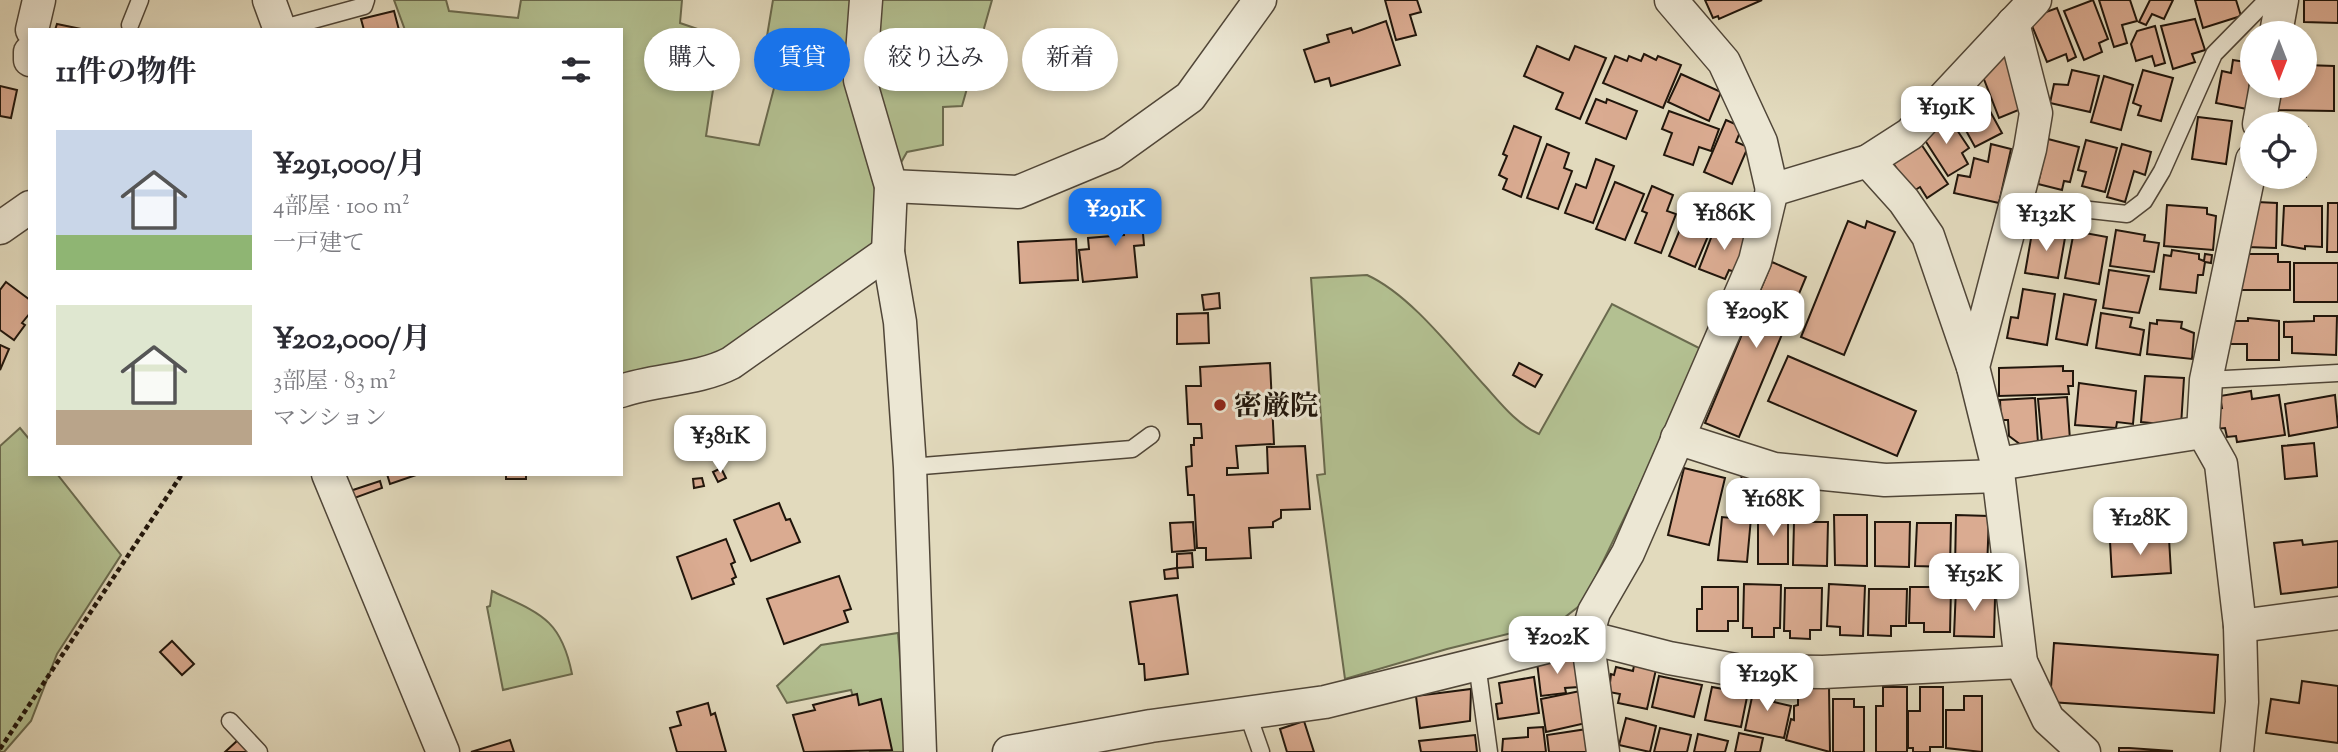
<!DOCTYPE html>
<html lang="ja">
<meta charset="utf-8">
<style>
:root{--surface:#fff;--page:#f2f2f3;--text:#2b2b33;--muted:#7c7c81;--accent:#1a73e8}
body{margin:0;font-family:"Sorts Mill Goudy","Noto Serif JP",serif;background:var(--page);color:var(--text);height:100vh;display:flex;flex-direction:column;font-size:26px;white-space:nowrap}
*{box-sizing:border-box;margin:0}
p{font-size:23px;color:var(--muted)}
.icon{flex:none;width:38px;height:38px;fill:none;stroke:currentColor;stroke-width:2;stroke-linecap:round;stroke-linejoin:round}
.map{position:relative;flex:1;overflow:hidden}
.details{position:absolute;left:28px;top:28px;width:595px;height:448px;display:flex;flex-direction:column;background:var(--surface);border-radius:0px;box-shadow:0 4px 10px #0003}
.details>*{flex:none}
.top-card{position:absolute;left:644px;top:28px;width:665px;height:63px;display:flex;gap:14px}
.needle{width:46px;rotate:180deg}
.controls{position:absolute;left:2240px;top:21px;display:grid;gap:14px}
.controls a{display:grid;place-items:center;width:77px;height:77px;border-radius:50%;background:var(--surface);box-shadow:0 4px 10px #0003;font-size:35px}
.price{position:absolute;translate:-50% -60px;padding:0 16px;border-radius:14px;background:#fff;color:#222;font-size:23px;line-height:46px;filter:drop-shadow(0 2px 4px #0008)}
.price::after{content:'';position:absolute;left:50%;top:42px;width:21px;height:16px;margin-left:-10px;background:inherit;clip-path:polygon(0 0,100% 0,50% 100%)}
.price.current{background:var(--accent);color:#fff}
ul{padding:0;list-style:none}
li{display:flex;align-items:center;gap:21px;height:175px;padding:0 28px}
li span{display:grid;place-items:center;flex:none;width:196px;height:140px;border-radius:0px;color:#555}
li>.icon{margin-inline-start:auto}
span .icon{width:84px;height:84px;fill:#fffc;stroke-width:1}
li b{font-size:30px}
h2{display:flex;justify-content:space-between;align-items:center;height:84px;padding:0 28px;font-size:30px}
.tag{padding:0 24px;border-radius:32px;background:var(--surface);box-shadow:0 4px 10px #0003;font-size:24px;line-height:63px}
.tag.current{background:var(--accent);color:#fff}
.map>svg:first-child{display:block}
</style>
<div class="map">
<svg width="2338" height="752" viewBox="0 0 2338 752">
<rect width="100%" height="100%" fill="#e2dabd"/>
<filter id="stains"><feTurbulence type="fractalNoise" baseFrequency=".00286" numOctaves="4"/><feColorMatrix values="0 0 0 0 .2 0 0 0 0 .09 0 0 0 0 .02 0 0 0 .5 -.17"/></filter>
<radialGradient id="worn" r=".72"><stop offset=".6" stop-color="#630" stop-opacity="0"/><stop offset="1" stop-color="#630" stop-opacity=".3"/></radialGradient>
<!-- green -->
<g fill="#b3c091" stroke="#6a6a4e" stroke-width="2">
<path d="M394,0h52l3,11 69,7 3,-18h161l-2,23 41,14 -15,99 53,9 15,-57 18,-36 -26,-10 7,-42h219l-30,106 -19,1v38l-36,7 -21,37 -3,60 -152,114 -110,21v-354h-216z"/>
<path d="M1367,275c44,20 86,76 119,112 16,18 31,37 53,47l73,-130 93,47 -122,252 -23,18 -113,28 -102,30 -28,-204 8,-1 -14,-196z"/>
<path d="M20,428l10,12v34h27l64,81 -64,99 -26,67 -27,31h-4v-306z"/>
<path d="M492,591c47,22 69,27 80,83l-69,16 -16,-83 3,-1z"/>
<path d="M898,633l9,119h-37l-19,-62 -64,13 -10,-17 44,-41z"/>
</g>
<!-- building -->
<g fill="#daab91" stroke="#20150b" stroke-width="2">
<path d="M1385,0h32l4,12 -11,3 6,20 -20,5z"/>
<path d="M1705,0h57l-43,19 -1,-3 -5,2z"/>
<path d="M2093,0l15,39 -9,4 3,9 -18,8 -20,-49z"/>
<path d="M2099,0h31l7,21 -15,4 5,18 -13,4z"/>
<path d="M2150,0h23l-9,19 -12,-5 -6,11 -7,-3z"/>
<path d="M2195,0h41l5,16 -38,12z"/>
<path d="M2304,0h34v23l-34,-1z"/>
<path d="M2057,8l19,49 -8,4 -2,-7 -19,8 -15,-36 3,-10z"/>
<path d="M394,11l5,19h-35l-3,-11z"/>
<path d="M2195,19l10,31 -13,4 3,8 -22,7 -12,-43z"/>
<path d="M1386,21l14,44 -69,21 -2,-8 -14,4 -11,-32 25,-8 -2,-7 24,-7 2,5z"/>
<path d="M57,24l29,6h-31z"/>
<path d="M2155,26l10,37 -10,3 -3,-10 -16,5 -5,-17 6,-13z"/>
<path d="M1537,46l32,14 6,-14 31,12 -26,61 -24,-10 7,-16 -39,-17z"/>
<path d="M2003,47l15,41 -4,2 7,19 -22,9 -19,-49z"/>
<path d="M1644,54l12,6 2,-4 23,9 -18,43 -60,-25 12,-27 12,5 2,-5 12,5z"/>
<path d="M2233,60l19,3 -5,46 -31,-6 6,-32 9,2z"/>
<path d="M2305,65l29,1v45l-57,-1v-23l28,-1z"/>
<path d="M2072,70l27,6 -9,36 -40,-9 4,-19 14,1z"/>
<path d="M2143,70l30,8 -12,43 -23,-6 3,-9 -8,-3z"/>
<path d="M1681,74l40,18 -12,29 -41,-19z"/>
<path d="M2104,76l29,9 -12,45 -30,-8z"/>
<path d="M0,86l17,4 -6,28 -11,-2z"/>
<path d="M1979,91l23,42 -27,14 -23,-42z"/>
<path d="M1596,99l10,4 1,-4 30,12 -11,28 -40,-16z"/>
<path d="M1669,111l50,18 -8,22 -12,-4 -6,18 -29,-10 8,-22 -10,-4z"/>
<path d="M2198,117l34,4 -6,43 -34,-5z"/>
<path d="M1726,120l16,7 -6,15 12,5 -16,37 -28,-12z"/>
<path d="M1935,120l7,11 11,-7 16,24 -7,5 6,11 -20,12 -29,-45z"/>
<path d="M1514,126l27,11 -20,60 -18,-8 4,-10 -8,-4 8,-19 -4,-2z"/>
<path d="M2305,127h3l-2,50h-17h16z"/>
<path d="M2048,139l31,8 -9,35 -6,-1 -2,9 -24,-6z"/>
<path d="M2086,140l31,8 -12,44 -23,-6 4,-14 -8,-2z"/>
<path d="M1547,144l22,9 -5,15 8,3 -14,38 -31,-11z"/>
<path d="M1921,144l27,40 -21,14 -7,-11 -8,5 -19,-29z"/>
<path d="M1991,144l20,5 -12,54 -45,-10 4,-18 12,2 4,-19 14,4z"/>
<path d="M2122,144l29,8 -6,23 -11,-4 -9,31 -18,-5z"/>
<path d="M1596,159l18,7 -21,57 -28,-10 11,-29 10,4z"/>
<path d="M1615,182l29,12 -19,46 -29,-11z"/>
<path d="M1652,186l21,9 -6,16 9,3 -15,39 -26,-10 12,-30 -5,-2z"/>
<path d="M1140,198l4,47 -10,1 3,31 -54,5 -4,-32 10,-1 -1,-11 36,-3 -3,-36z"/>
<path d="M2257,202l20,1 -1,45 -29,-1z"/>
<path d="M1701,203l18,7 -24,57 -26,-11 14,-34 9,4z"/>
<path d="M2328,203h10v49h-11z"/>
<path d="M2167,205l40,3v6l9,2 -3,34 -49,-4z"/>
<path d="M2284,206h38v41l-17,-1v3l-23,-4z"/>
<path d="M2037,213l23,4 -2,12 -23,-4z"/>
<path d="M1848,221l17,7 2,-7 28,11 -51,123 -43,-18z"/>
<path d="M1716,225l34,10 -15,37 -6,-2 -4,9 -26,-10z"/>
<path d="M2033,227l33,5 -8,46 -33,-5z"/>
<path d="M2116,230l29,5 -1,6 15,2 -5,29 -44,-6z"/>
<path d="M2074,231l33,6 -8,47 -34,-6z"/>
<path d="M1076,239l2,41 -58,3 -2,-41z"/>
<path d="M2172,250l27,4v5l5,2 1,-7 7,1 -1,8 -6,-1 -2,13h-5l-2,18 -36,-4 4,-34 7,1z"/>
<path d="M2240,254h38v8h12v28h-50z"/>
<path d="M1772,262l34,15 -67,160 -34,-14z"/>
<rect x="2294" y="263" width="44" height="39"/>
<path d="M2109,270l40,6 -10,37 -36,-5z"/>
<path d="M6,282l24,18v13l-8,10 3,2 -11,15 -14,-10v-40z"/>
<path d="M2023,289l32,5 -8,51 -40,-7 4,-21 7,1z"/>
<path d="M1219,293l1,15 -16,2 -2,-15z"/>
<path d="M2064,294l32,6 -9,45 -31,-6z"/>
<path d="M1208,313l1,30 -32,1v-30z"/>
<path d="M2101,313l31,5 -2,9 14,3 -4,25 -44,-7z"/>
<path d="M2314,316h23l-1,39 -44,-2v-16h-8v-15l30,-1z"/>
<path d="M2248,318l31,3v39h-32v-16h-18v-23h19z"/>
<path d="M2157,320l25,2 -1,6 13,5 -2,26 -45,-5 3,-31 7,1z"/>
<path d="M0,345l9,4 -9,21z"/>
<path d="M1788,356l128,55 -19,45 -129,-55z"/>
<path d="M1270,363l4,81 -38,2 2,22h-11v7l41,-2 -1,-26 38,-1 5,63 -29,1v8l-8,4v5l-24,1 2,30 -45,2v-12h-9l-3,-53h-6l-2,-28 6,-1 -1,-21h3v-7h8l-1,-14h-13l-2,-38h15l-1,-19z"/>
<path d="M1519,363l23,12 -7,12 -22,-12z"/>
<path d="M2063,366v5h10v15h-5l1,8 -70,2v-28z"/>
<path d="M2145,376l39,2 -3,48 -40,-4z"/>
<path d="M2079,383l57,8 -3,33 -16,-2 -1,6 -41,-3z"/>
<path d="M2251,391l1,8 27,-4 6,40 -48,7 -1,-6 -9,1 -2,-9 -10,1 -3,-20 10,-1 -2,-12z"/>
<path d="M2335,395l3,32 -49,9 -4,-32z"/>
<path d="M2067,397l3,43 -28,2 -4,-43z"/>
<path d="M2035,398l3,45 -17,2 -12,-9 -1,-16h-7l-1,-20z"/>
<path d="M2314,443l3,33 -32,3 -3,-33z"/>
<path d="M721,468l5,10 -8,4 -5,-10z"/>
<path d="M1684,468l41,10 -16,67 -41,-10z"/>
<path d="M1742,473l15,1 -3,26 -15,-1z"/>
<path d="M387,474h32l-29,10z"/>
<rect x="506" y="474" width="20" height="5"/>
<path d="M702,478l2,8 -10,2 -1,-9z"/>
<path d="M380,481l2,7 -33,12 -2,-8z"/>
<path d="M779,503l7,17 4,-1 10,23 -49,19 -17,-41z"/>
<path d="M1733,505l19,2 -5,55 -29,-2 4,-43 9,1z"/>
<rect x="1758" y="513" width="30" height="51"/>
<path d="M1834,515h33v51l-32,-1z"/>
<path d="M1956,515l33,1 -2,53h-32z"/>
<path d="M1193,522l2,28 -23,2 -2,-29z"/>
<path d="M1794,522h34l-1,44 -34,-1z"/>
<path d="M1875,522h35l-1,45 -34,-1z"/>
<path d="M1917,523h34l-1,44 -35,-1z"/>
<path d="M2169,538l2,35 -59,4 -2,-36z"/>
<path d="M726,539l9,23 -4,2 5,13 -4,2 2,5 -42,15 -15,-42z"/>
<path d="M2302,540l1,5 35,-4v46l-57,7 -7,-51z"/>
<path d="M1192,553l1,14 -16,1v-14z"/>
<path d="M1177,568l1,10 -13,1 -1,-9z"/>
<path d="M839,576l12,33 -7,2 4,11 -64,22 -17,-45z"/>
<path d="M1744,584l37,1 -1,43h-6v9h-22v-9h-9z"/>
<path d="M1829,584l36,2 -2,50 -23,-1v-8l-13,-1z"/>
<path d="M1702,587h36v34h-10v10h-31v-22h5z"/>
<path d="M1910,587h41l-1,45h-26v-9h-15z"/>
<path d="M1785,588h37l-1,42h-11v9l-20,-1v-7h-6z"/>
<path d="M1956,588l32,1v9h7l-1,39 -40,-1z"/>
<path d="M1869,589h38l-1,37h-15v10l-23,-1z"/>
<path d="M1177,595l11,79 -43,6 -1,-16h-5l-9,-62z"/>
<path d="M172,641l22,23 -12,11 -22,-23z"/>
<path d="M2054,643l164,12 -4,58 -164,-11z"/>
<path d="M1575,658l4,29 -14,1 1,5 -25,3 -4,-34z"/>
<path d="M1635,660l22,5 -10,44 -29,-6 2,-9 -11,-2 2,-18 3,1 2,-8 17,4z"/>
<path d="M1659,676l43,9 -8,32 -42,-10z"/>
<path d="M1534,677l5,36 -41,6 -2,-15 6,-1 -3,-20z"/>
<path d="M2302,681l36,5v57l-72,-10 5,-34 28,4z"/>
<path d="M1731,683l18,4 -8,40 -36,-7 7,-33 17,3z"/>
<path d="M1755,683l22,4 -3,15 17,4 -7,32 -39,-8z"/>
<path d="M1798,687h31l1,65 -44,-12 5,-21 3,1v-14l4,-1z"/>
<path d="M1883,687h24v65h-31v-46h7z"/>
<path d="M1920,687h23v60h-13v5h-17v-4h-5v-37h12z"/>
<path d="M1471,689l-1,32 -50,7 -4,-32z"/>
<path d="M1585,690l1,33 -40,9 -5,-33z"/>
<path d="M857,694l2,11 22,-6 11,51 -88,2 -11,-37 22,-5 -2,-5z"/>
<path d="M1964,696h18v56l-36,-4v-38h18z"/>
<path d="M1833,699h21v8h10v45h-31z"/>
<path d="M708,703l3,12 4,-2 11,39h-49l-7,-24 11,-3 -4,-13z"/>
<path d="M1626,718l30,8 -6,26 -31,-7z"/>
<path d="M1304,721l10,31h-27l-7,-23z"/>
<path d="M1543,727l3,25h-44l1,-13 25,-2v-9z"/>
<path d="M1660,728l31,7 -4,17h-33z"/>
<path d="M1587,729l4,23h-42l-2,-17z"/>
<path d="M1739,733l24,5 -3,14h-25z"/>
<path d="M1698,734l30,7 -3,11h-31z"/>
<path d="M1475,735l2,17h-56l-2,-11z"/>
<path d="M238,740l11,12h-24z"/>
<path d="M510,740l4,12h-43z"/>
<path d="M2119,748h10l44,3 -54,1z"/>
</g>
<g fill="none" stroke-linecap="round" stroke-linejoin="round">
<defs>
<g id="service">
<path d="M130,25l10,-25"/>
<path d="M280,29l84,-23 2,-6"/>
<path d="M2016,202l111,12 17,-13 18,-30 52,-117 53,-54"/>
<path d="M2206,380l132,-7"/>
<path d="M910,467l222,-18 19,-14"/>
<path d="M1477,664l12,88"/>
<path d="M1247,712l14,40"/>
<path d="M230,721l29,31"/>
</g>
<g id="minor">
<path d="M269,0l11,30"/>
<path d="M866,0l-6,80 31,106 -3,66 12,70 10,145 10,285"/>
<path d="M1671,0l53,62 37,80 11,48"/>
<path d="M2013,23l23,90 -6,36 -57,218 24,97 24,198 27,57 36,33"/>
<path d="M32,30l7,-30"/>
<path d="M2276,33l6,-33"/>
<path d="M30,52v8"/>
<path d="M2259,124l7,-38"/>
<path d="M1868,161l36,40 24,35 45,131"/>
<path d="M891,186l127,6 94,-39 78,-56 70,-97"/>
<path d="M0,228l30,-21"/>
<path d="M621,391c36,-12 77,-11 110,-28l157,-111"/>
<path d="M2203,432l18,32 19,162 2,76 -5,50"/>
<path d="M1677,438l97,31 111,11 113,-4"/>
<path d="M1997,464l206,-32 3,-52 46,-220"/>
<path d="M328,474l115,278"/>
<path d="M2240,626l98,-13"/>
<path d="M1009,752l142,-26 174,-24 262,-65 82,21 72,13 82,1 198,-10"/>
<path d="M1603,752l-16,-115 7,-25 34,-59 127,-292 17,-71 96,-29 42,-27 125,-134"/>
</g>
</defs>
<!-- service casing -->
<use href="#service" stroke="#504638" stroke-width="19"/>
<!-- minor casing -->
<use href="#minor" stroke="#504638" stroke-width="35"/>
<!-- path -->
<path stroke="#20150b" stroke-width="4.5" stroke-dasharray="5 3.5" stroke-linecap="butt" d="M0,749l182,-275"/>
<!-- service -->
<use href="#service" stroke="#ece7d4" stroke-width="16"/>
<!-- minor -->
<use href="#minor" stroke="#ece7d4" stroke-width="32"/>
</g>
<!-- markers -->
<circle fill="#8f2418" stroke="#ece7d4" stroke-width="2.5" cx="1220" cy="405" r="7"/>
<g text-anchor="middle" stroke-width="6" stroke-linejoin="round" paint-order="stroke">
<!-- poi labels -->
<g font-size="28" font-weight="bold" fill="#20150b" stroke="#ece7d4" text-anchor="start">
<text x="1234" y="415">密厳院</text>
</g>
</g>
<rect width="100%" height="100%" filter="url(#stains)"/>
<rect width="100%" height="100%" fill="url(#worn)"/>
</svg>
<div class="controls">
<a><svg class="needle" viewBox="-14 -14 28 28"><path d="M0-13l5 13h-10z" fill="#e53935"/><path d="M0 13l5-13h-10z" fill="#7c7c81"/></svg></a>
<a><svg class="icon" aria-label="locate" viewBox="0 0 24 24"><circle cx="12" cy="12" r="6"/><path d="M12 2v4M12 18v4M2 12h4M18 12h4"/></svg></a>
</div>
<b class="price" style="left:1946px;top:146px">¥191K</b>
<b class="price current" style="left:1115px;top:248px">¥291K</b>
<b class="price" style="left:1724px;top:252px">¥186K</b>
<b class="price" style="left:2046px;top:253px">¥132K</b>
<b class="price" style="left:1756px;top:350px">¥209K</b>
<b class="price" style="left:720px;top:475px">¥381K</b>
<b class="price" style="left:1773px;top:538px">¥168K</b>
<b class="price" style="left:2140px;top:557px">¥128K</b>
<b class="price" style="left:1974px;top:613px">¥152K</b>
<b class="price" style="left:1557px;top:676px">¥202K</b>
<b class="price" style="left:1767px;top:713px">¥129K</b>
<div class="top-card">
<a class="tag">購入</a>
<a class="tag current">賃貸</a>
<a class="tag">絞り込み</a>
<a class="tag">新着</a>
</div>
<section class="details">
<h2>11件の物件<svg class="icon" aria-label="filters" viewBox="0 0 24 24"><path d="M4 7h16M4 17h16"/><circle cx="9" cy="7" r="2"/><circle cx="15" cy="17" r="2"/></svg></h2>
<ul>
<li><span style="background:linear-gradient(#c9d6e8 75%,#8fb573 0)"><svg class="icon" aria-label="home" viewBox="0 0 24 24"><path d="M3 11l9-7 9 7M6 9v11h12V9"/></svg></span><div><b>¥291,000/月</b><p>4部屋 · 100 m²</p><p>一戸建て</p></div></li>
<li><span style="background:linear-gradient(#dfe7d0 75%,#b9a48a 0)"><svg class="icon" aria-label="home" viewBox="0 0 24 24"><path d="M3 11l9-7 9 7M6 9v11h12V9"/></svg></span><div><b>¥202,000/月</b><p>3部屋 · 83 m²</p><p>マンション</p></div></li>
</ul>
</section>
</div>
